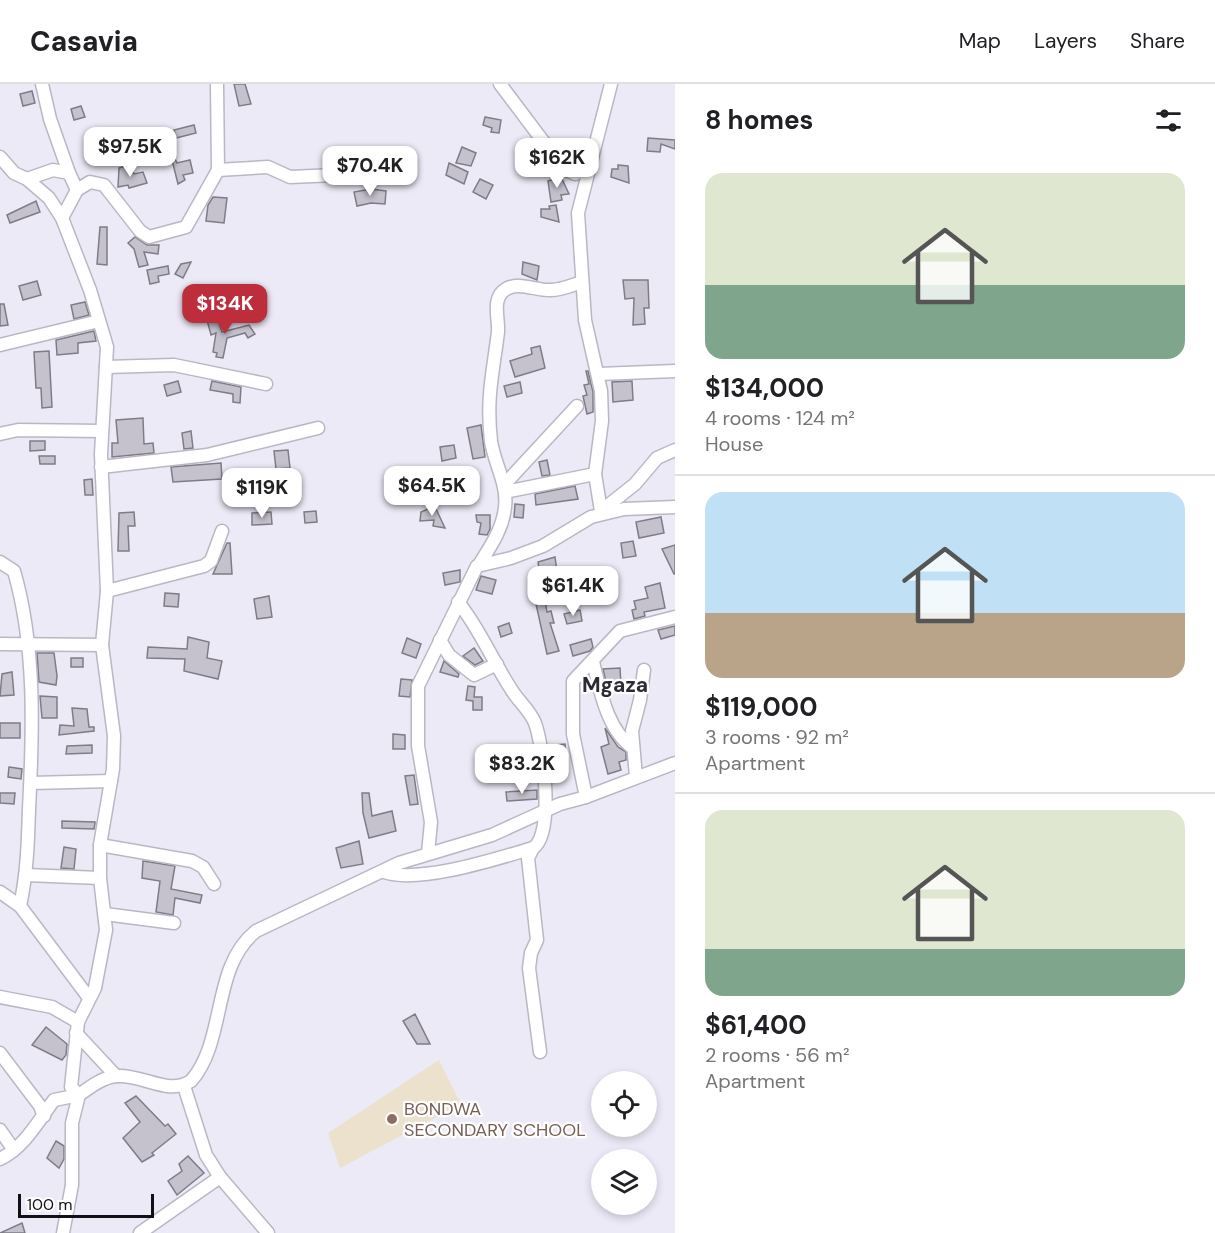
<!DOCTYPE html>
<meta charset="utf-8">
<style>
:root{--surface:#fff;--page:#f6f6f6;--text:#202124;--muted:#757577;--line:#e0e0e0;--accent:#bd2d3b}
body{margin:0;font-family:"DM Sans",sans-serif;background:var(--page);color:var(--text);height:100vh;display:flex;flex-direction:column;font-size:22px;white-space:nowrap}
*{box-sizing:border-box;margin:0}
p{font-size:20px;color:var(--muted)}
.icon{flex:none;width:33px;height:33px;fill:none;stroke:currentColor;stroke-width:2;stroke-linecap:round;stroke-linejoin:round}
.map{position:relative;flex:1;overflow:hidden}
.details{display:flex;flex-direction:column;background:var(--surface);width:540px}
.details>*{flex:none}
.fabs{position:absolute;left:591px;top:987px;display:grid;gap:12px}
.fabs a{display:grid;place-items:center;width:66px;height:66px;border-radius:50%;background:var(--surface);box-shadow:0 3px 9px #0003;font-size:30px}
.scale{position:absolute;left:18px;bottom:15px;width:136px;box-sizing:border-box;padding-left:6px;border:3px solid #111115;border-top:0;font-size:16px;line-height:21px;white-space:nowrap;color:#111115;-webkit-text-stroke:4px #fff;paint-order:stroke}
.price{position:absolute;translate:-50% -51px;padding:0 14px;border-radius:12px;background:#fff;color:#222;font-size:20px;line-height:39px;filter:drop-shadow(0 2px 3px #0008)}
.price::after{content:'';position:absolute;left:50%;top:36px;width:18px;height:14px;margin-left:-9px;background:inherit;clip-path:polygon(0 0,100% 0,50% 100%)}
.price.on{background:var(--accent);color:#fff}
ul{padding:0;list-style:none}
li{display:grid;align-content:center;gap:12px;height:318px;padding:0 30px}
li+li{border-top:2px solid var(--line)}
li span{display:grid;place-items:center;height:186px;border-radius:18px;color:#555}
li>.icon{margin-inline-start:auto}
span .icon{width:108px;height:108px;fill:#fffc;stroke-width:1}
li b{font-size:26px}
h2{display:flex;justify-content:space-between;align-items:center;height:72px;padding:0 30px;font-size:26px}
header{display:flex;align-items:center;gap:36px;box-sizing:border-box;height:84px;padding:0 30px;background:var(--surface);border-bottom:2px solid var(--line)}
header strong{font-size:28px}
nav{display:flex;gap:33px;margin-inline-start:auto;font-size:21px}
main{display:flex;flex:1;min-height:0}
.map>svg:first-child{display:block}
</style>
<header>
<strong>Casavia</strong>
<nav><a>Map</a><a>Layers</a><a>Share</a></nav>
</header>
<main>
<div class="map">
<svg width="675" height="1149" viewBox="0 0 675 1149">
<rect width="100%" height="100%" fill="#edeaf7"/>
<!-- education -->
<path fill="#ece1cc" d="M439,976l22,44 -121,64 -12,-35z"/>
<!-- building -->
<g fill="#c5c2ce" stroke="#7e7c87" stroke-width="1.5">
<path d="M234,0h11l6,20 -12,2z"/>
<path d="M32,7l3,12 -12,3 -3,-12z"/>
<path d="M81,22l4,11 -11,3 -3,-11z"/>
<path d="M485,33l16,3 -2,13 -8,-1 1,-4 -9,-3z"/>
<path d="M194,41l2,8 -20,5 -2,-8z"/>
<path d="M648,54l27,2v9l-14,-5 -1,8 -13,-1z"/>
<path d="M462,63l14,6 -5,13 -15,-3z"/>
<path d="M175,75l2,4 13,-3 3,13 -10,2 2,5 -7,4 -6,-24z"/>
<path d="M449,79l19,9 -4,12 -18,-9z"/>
<path d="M129,81l5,9 9,-2 4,11 -18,5 -1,-3 -10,2 1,-19z"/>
<path d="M618,81l10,1 1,17 -18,-6 1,-8h6z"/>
<path d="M561,93l8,17 -8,1 1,5 -11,2 -3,-21z"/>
<path d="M480,95l13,6 -7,14 -13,-7z"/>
<path d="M371,105l15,2 -1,13 -14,-1 -14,3 -3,-14z"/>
<path d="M213,113l14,1 -3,25 -18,-2 2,-16z"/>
<path d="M36,117l4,11 -30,11 -3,-8z"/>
<path d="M556,121l3,17 -18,-5v-8h9l-1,-3z"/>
<path d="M100,143h7v38l-10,-1z"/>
<path d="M135,153l12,8h12l-1,9 -14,-2 4,13 -9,2 -5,-18 -6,-6z"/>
<path d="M191,178l-8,16 -8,-4 6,-10z"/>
<path d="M523,178l16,4 -2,14 -15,-6z"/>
<path d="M168,182l1,8 -11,2 1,6 -9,2 -3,-14z"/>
<path d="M623,196h25l1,28h-5l1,16 -12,1 1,-27 -9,1z"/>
<path d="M37,197l4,14 -18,5 -4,-14z"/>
<path d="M85,218l4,13 -15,4 -3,-14z"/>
<path d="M224,219l12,2 -1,12 -13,-1z"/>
<path d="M0,220h4l4,21 -8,1z"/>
<path d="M217,233l5,15 27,-7 6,9 -7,4 -3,-5 -18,5 -4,20 -7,-1 1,-4 -4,-1 3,-19 -5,2 -4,-15z"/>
<path d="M94,247l2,10 -18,2v10l-21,2 -1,-15z"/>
<path d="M540,262l5,22 -30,9 -5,-16 22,-7 -1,-6z"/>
<path d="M49,267l3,56 -10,1 -1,-20h-5l-2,-36z"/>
<path d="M586,287h2l5,21v20l-6,2 -4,-18 4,-1 -3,-10 5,-1z"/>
<path d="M178,297l3,11 -14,4 -3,-11z"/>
<path d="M212,297l29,6 -1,16 -7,-1v-8l-23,-4z"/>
<path d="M632,297l1,19 -20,2 -1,-20z"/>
<path d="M520,298l2,11 -15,4 -3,-11z"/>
<path d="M143,334l1,26 9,-1 1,10 -42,4v-14h6l-2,-23z"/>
<path d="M481,341l4,32 -12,2 -6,-31z"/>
<path d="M191,347l2,17 -9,1 -2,-16z"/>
<path d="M30,357h15v9l-15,1z"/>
<path d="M454,361l2,13 -14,3 -2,-14z"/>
<path d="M288,366l2,18 -14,1 -2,-18z"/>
<path d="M39,372h16v8h-15z"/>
<path d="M547,376l3,15 -8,1 -3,-14z"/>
<path d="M221,379l1,16 -49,3 -2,-15z"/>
<path d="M259,386l8,29 -19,5 -2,-8 -10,2 -5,-17z"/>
<path d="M469,387l4,26 -13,2 -1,-10 -17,4 -2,-8 19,-4 -1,-8z"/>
<path d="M92,395l1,16h-8l-1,-15z"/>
<path d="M575,402l3,13 -42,6 -1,-11z"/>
<path d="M515,420l9,1 -1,13 -9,-1z"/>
<path d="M435,422l2,5 8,17 -12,-2 1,-6 -14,1 1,-9z"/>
<path d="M316,427l1,11 -12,1 -1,-11z"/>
<path d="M134,428l1,14h-7l1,25h-11l1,-38z"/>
<path d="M271,428l1,12 -20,1v-12z"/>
<path d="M476,431h14v14l-3,6 -8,-1 2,-11 -4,-1z"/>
<path d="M661,433l3,16 -25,5 -3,-16z"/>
<path d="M633,457l3,15 -13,2 -2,-15z"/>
<path d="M227,459h3l2,31h-19z"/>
<path d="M675,461v29h-1l-12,-25z"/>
<path d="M555,473l2,15 -17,3 -2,-13z"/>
<path d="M460,486v12l-15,3 -2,-12z"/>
<path d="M576,491l2,7 -15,4 -2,-7z"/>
<path d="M481,492l15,4 -4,14 -16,-4z"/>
<path d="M592,493l5,17 -8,3 -5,-18z"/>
<path d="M660,499l5,25 -21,4 1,4 -11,3 -2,-9 4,-1 -2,-8 14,-3 -3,-11z"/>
<path d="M165,509l14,1 -1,13 -14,-1z"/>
<path d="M544,510l3,18 4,-1 3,12h-4l9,28 -12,3 -13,-59z"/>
<path d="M269,512l3,21 -15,2 -3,-20z"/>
<path d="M580,526l2,11 -15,3 -3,-10z"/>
<path d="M509,539l3,10 -11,4 -3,-10z"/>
<path d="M675,542v9l-14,4 -3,-9z"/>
<path d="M188,553l21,5 -2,16 15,3 -4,18 -34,-8 1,-12 -38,-1 1,-11 39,2z"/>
<path d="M407,554l14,6 -5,14 -14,-5z"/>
<path d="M591,555l2,8 -3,4 -17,5 -3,-11z"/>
<path d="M474,564l9,13 -8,4 -12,-9z"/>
<path d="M37,569h17l3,23 -1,9 -17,-3z"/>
<rect x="71" y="574" width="12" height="9"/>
<path d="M444,577l15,13 -1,3 -18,-5z"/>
<path d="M620,584l1,17 -14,1 -4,-17z"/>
<path d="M12,588l2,23 -14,1 2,-22z"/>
<path d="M401,595l11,1 -2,17 -11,-1z"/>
<path d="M468,602l7,1 -1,10h8v13h-9v-9l-7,-1z"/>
<path d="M40,612l17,1v21h-15z"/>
<path d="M72,624l15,1 2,18h5v4l-35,4 1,-10 14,1z"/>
<rect x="0" y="639" width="20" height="15"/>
<path d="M605,644l13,19 8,5v8l-7,2 2,8 -13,4 -7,-27 8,-3z"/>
<path d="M393,650l12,1v14h-12z"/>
<path d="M565,660l1,13 -13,1 1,-13z"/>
<path d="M92,661v8l-26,1 1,-8z"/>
<path d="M507,668l1,13 -12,1 -1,-13z"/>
<path d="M9,683l13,2 -1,10 -13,-2z"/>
<path d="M414,691l4,29 -8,1 -5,-29z"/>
<path d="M537,706v9l-30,2 -1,-9z"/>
<path d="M0,709h15l-1,11 -14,-1z"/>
<path d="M362,709h7l3,23 20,-5 4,20 -27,7 -6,-25z"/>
<path d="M62,737l33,1v1l-1,6 -32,-1z"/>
<path d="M359,757l4,23 -22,4 -5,-20z"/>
<path d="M64,763l12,2 -2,20 -13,-1z"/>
<path d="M143,777l32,5 -4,23 31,6 -2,8 -25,-5 -2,17 -17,-3 4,-31 -18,-3z"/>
<path d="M415,930l15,30h-13l-14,-23z"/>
<path d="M46,943l21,17 -1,11 -4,5 -30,-15z"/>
<path d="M136,1012l29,30 3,-2 8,10 -24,19 2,2 -12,7 -19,-24 17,-16 -15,-19z"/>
<path d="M56,1057l8,5v13l-5,9 -12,-10z"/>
<path d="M188,1072l16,17 -27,22 -9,-14 14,-10 -3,-7z"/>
<path d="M22,1139l3,10h-25z"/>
</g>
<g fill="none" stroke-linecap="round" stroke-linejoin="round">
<defs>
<g id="minor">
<path d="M42,0l8,35 19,54"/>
<path d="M500,0l64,85 11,5 15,-9"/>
<path d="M0,73l14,16 13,6 22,19 13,20 28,72 17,57 -6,107 6,137 -5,54 12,91 -1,33 -13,76v33l6,52 -11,58 -17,34 -7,65 8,8"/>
<path d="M218,86l50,-3 22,10 68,-3"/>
<path d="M27,95l26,-9 16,3 8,17"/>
<path d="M62,134l15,-28 13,-8 14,3 36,46 9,6 37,-10 32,-57 -1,-86"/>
<path d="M0,261l99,-24"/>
<path d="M106,283l68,-2 92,19"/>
<path d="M599,290l76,-3"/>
<path d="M0,350l18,-4 84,1"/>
<path d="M101,383l106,-12 111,-27"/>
<path d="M504,401l73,-79"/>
<path d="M505,408l90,-18"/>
<path d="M601,427l-6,-37 7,-53 -1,-30 -16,-71 -7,-107 33,-129"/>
<path d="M601,427l34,-27 22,-26 18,-8"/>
<path d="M0,478l14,9c22,76 19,160 15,238 -1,33 -2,65 -9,97"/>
<path d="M479,481c11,-18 24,-36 26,-58 3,-23 -11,-44 -14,-66 -5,-44 2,-68 7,-109 1,-14 -7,-34 8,-43 13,-8 31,2 45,1 11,0 21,-5 31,-8"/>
<path d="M107,507l97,-25 7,-5 11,-30"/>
<path d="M440,556l9,15 25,20 23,-11"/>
<path d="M0,560l102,1"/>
<path d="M593,578c7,28 14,68 40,86"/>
<path d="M636,693l-4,-46 8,-31 4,-30"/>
<path d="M31,699l80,-2"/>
<path d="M586,713l-13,-63v-53l47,-50 55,-14"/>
<path d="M100,761l92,16 11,6 11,17"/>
<path d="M533,764l-5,10 9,82 -6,13 -2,15 11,84"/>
<path d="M428,769l3,-31 -13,-76v-60l59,-120 34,-8 32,-12 48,-29 33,-8 51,-2"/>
<path d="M384,788c35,12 112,-13 149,-24 22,-14 10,-103 2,-125 -5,-13 -17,-22 -24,-34 -19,-29 -31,-60 -53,-87"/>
<path d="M26,791l74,3"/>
<path d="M0,808l20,14 69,92"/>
<path d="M105,830l69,9"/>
<path d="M0,913l52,10 26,15"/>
<path d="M76,949l40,43"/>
<path d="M0,969l40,53 4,10"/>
<path d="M184,1002l22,69 14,22 48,56"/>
<path d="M0,1046l14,20"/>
<path d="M0,1075c24,-11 39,-39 54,-59l25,-5"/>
<path d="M63,1149l9,-48v-62l7,-28c11,-8 24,-18 38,-19 26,-2 51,20 74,5 36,-41 20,-114 65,-150l143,-68 93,-28 68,-31 26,-7 89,-34"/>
<path d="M140,1149l80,-56"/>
</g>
</defs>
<!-- minor casing -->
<use href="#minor" stroke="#bab7c3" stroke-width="15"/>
<!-- minor -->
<use href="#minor" stroke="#fff" stroke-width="12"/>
</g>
<!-- markers -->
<circle fill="#8d6e63" stroke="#fff" stroke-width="2" cx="392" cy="1035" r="6"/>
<g text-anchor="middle" stroke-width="4.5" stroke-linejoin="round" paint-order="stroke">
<!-- education labels -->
<g font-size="18" fill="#785e54" stroke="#fff" text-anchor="start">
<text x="404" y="1031">BONDWA<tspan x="404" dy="21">SECONDARY SCHOOL</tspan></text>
</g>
<!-- quarter labels -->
<g font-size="21" font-weight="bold" fill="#2c2a34" stroke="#fff">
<text x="615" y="608">Mgaza</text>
</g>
</g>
</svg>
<div class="fabs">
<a><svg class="icon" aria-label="locate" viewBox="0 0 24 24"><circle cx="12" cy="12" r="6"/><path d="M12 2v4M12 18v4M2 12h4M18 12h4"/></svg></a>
<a><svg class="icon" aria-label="layers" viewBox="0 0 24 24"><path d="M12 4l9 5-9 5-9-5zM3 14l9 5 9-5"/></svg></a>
</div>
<div class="scale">100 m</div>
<b class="price" style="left:130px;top:94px">$97.5K</b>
<b class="price" style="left:557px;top:105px">$162K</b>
<b class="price" style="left:370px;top:113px">$70.4K</b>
<b class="price on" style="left:225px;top:251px">$134K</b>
<b class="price" style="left:432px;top:433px">$64.5K</b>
<b class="price" style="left:262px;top:435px">$119K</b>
<b class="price" style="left:573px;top:533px">$61.4K</b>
<b class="price" style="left:522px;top:711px">$83.2K</b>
</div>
<section class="details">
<h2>8 homes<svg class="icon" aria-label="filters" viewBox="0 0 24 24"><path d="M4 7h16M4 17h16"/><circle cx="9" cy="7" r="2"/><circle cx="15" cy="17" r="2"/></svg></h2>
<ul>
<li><span style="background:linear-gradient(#dfe7d0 60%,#7fa58c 0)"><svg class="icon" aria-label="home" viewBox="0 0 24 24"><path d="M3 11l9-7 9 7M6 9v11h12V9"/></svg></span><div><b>$134,000</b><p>4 rooms · 124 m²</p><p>House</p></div></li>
<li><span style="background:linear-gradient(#bfe0f5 65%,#b9a48a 0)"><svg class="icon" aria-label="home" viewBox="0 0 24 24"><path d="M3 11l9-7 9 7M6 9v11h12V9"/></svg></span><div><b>$119,000</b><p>3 rooms · 92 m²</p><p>Apartment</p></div></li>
<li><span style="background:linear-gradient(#dfe7d0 75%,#7fa58c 0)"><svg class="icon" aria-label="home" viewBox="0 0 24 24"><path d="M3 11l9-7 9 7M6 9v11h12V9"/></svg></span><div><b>$61,400</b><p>2 rooms · 56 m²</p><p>Apartment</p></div></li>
</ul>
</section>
</main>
